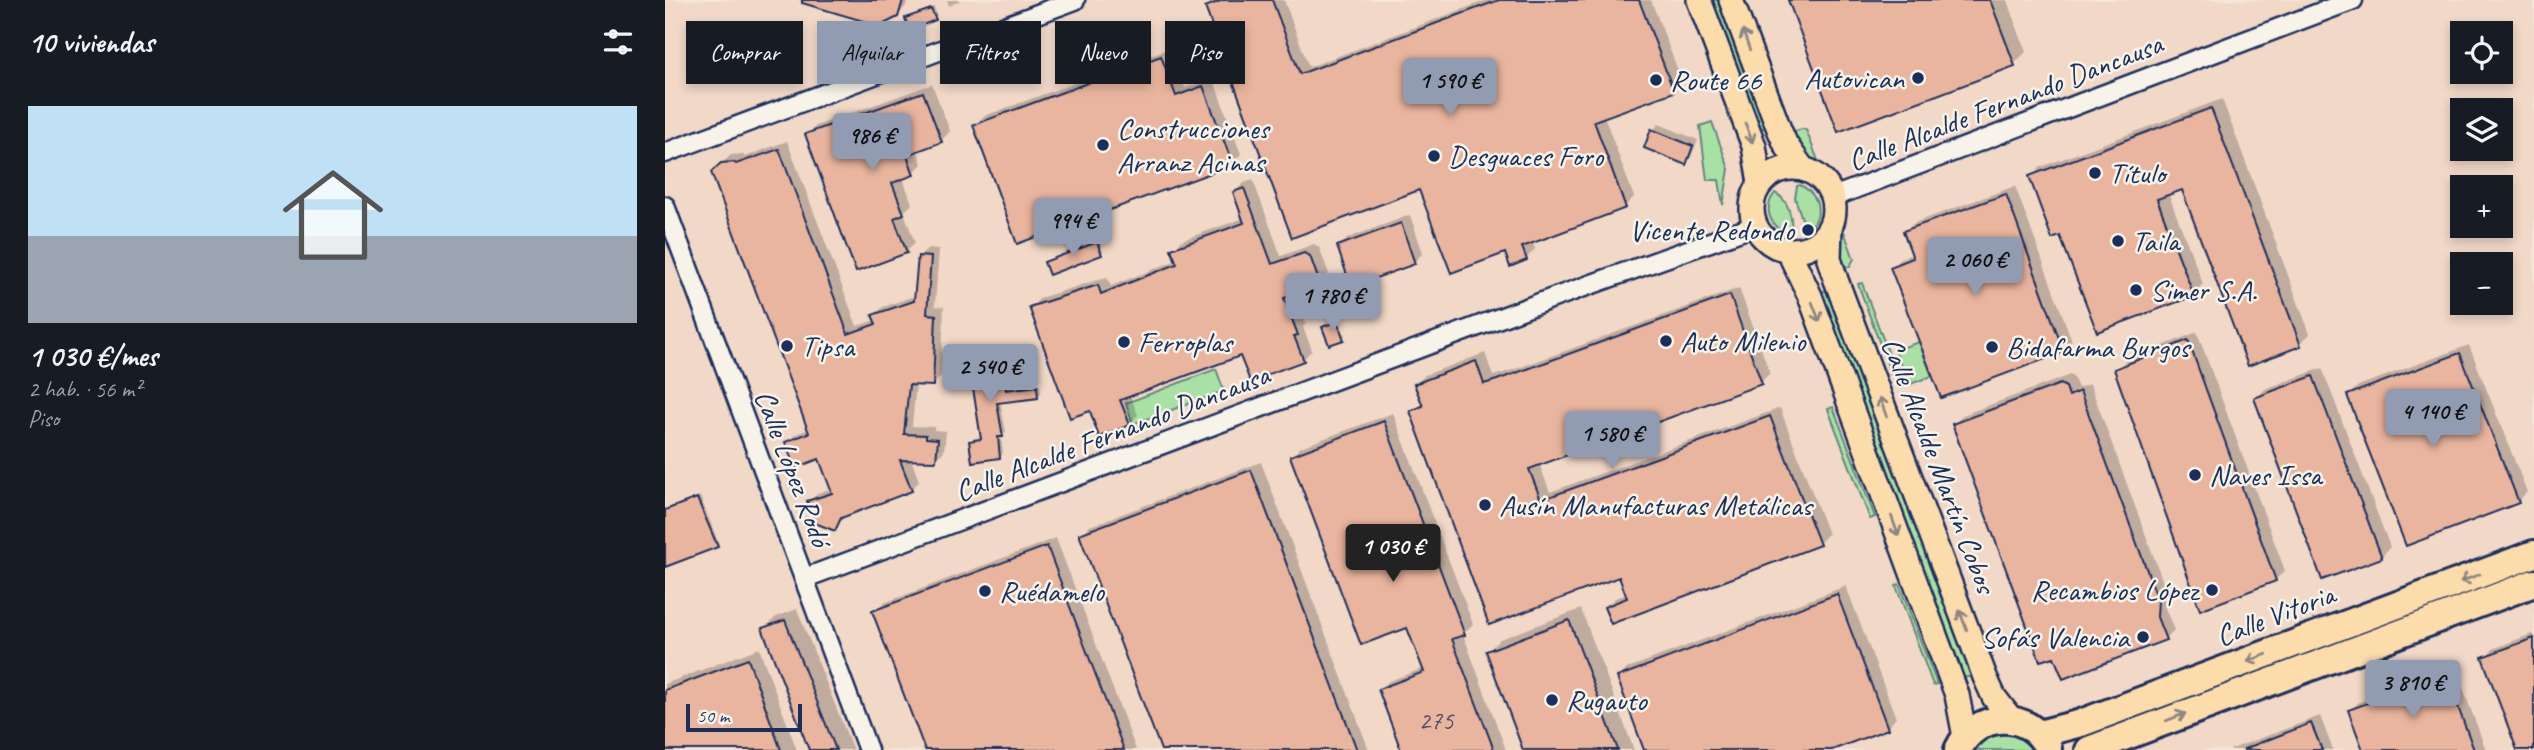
<!DOCTYPE html>
<html lang="es">
<meta charset="utf-8">
<style>
:root{--surface:#171b24;--page:#242831;--text:#f1f3f6;--muted:#9ea1a6;--line:#363941;--accent:#919bb2}
body{margin:0;font-family:Caveat,sans-serif;background:var(--page);color:var(--text);height:100vh;display:flex;flex-direction:column;font-size:26px;white-space:nowrap}
*{box-sizing:border-box;margin:0}
p{font-size:23px;color:var(--muted)}
.icon{flex:none;width:38px;height:38px;fill:none;stroke:currentColor;stroke-width:2;stroke-linecap:round;stroke-linejoin:round}
.map{position:relative;flex:1;overflow:hidden}
.sheet{display:flex;flex-direction:column;background:var(--surface);width:665px}
.sheet>*{flex:none}
.banner{position:absolute;left:21px;top:21px;width:665px;height:63px;display:flex;gap:14px}
.buttons{position:absolute;left:1785px;top:21px;display:grid;gap:14px}
.buttons a{display:grid;place-items:center;width:63px;height:63px;border-radius:0px;background:var(--surface);box-shadow:0 4px 10px #0003;font-size:35px}
.scale{position:absolute;left:21px;bottom:18px;width:116px;box-sizing:border-box;padding-left:7px;border:4px solid #1b2f5e;border-top:0;font-size:19px;line-height:24px;white-space:nowrap;color:#1b2f5e;-webkit-text-stroke:5px #f7f3e8;paint-order:stroke}
.price{position:absolute;translate:-50% -60px;padding:0 16px;border-radius:7px;background:var(--accent);color:#111;font-size:23px;line-height:46px;filter:drop-shadow(0 2px 4px #0008)}
.price::after{content:'';position:absolute;left:50%;top:42px;width:21px;height:16px;margin-left:-10px;background:inherit;clip-path:polygon(0 0,100% 0,50% 100%)}
.price.current{background:#222;color:#fff}
ul{padding:0;list-style:none}
li{display:grid;align-content:center;gap:14px;height:371px;padding:0 28px}
li+li{border-top:2px solid var(--line)}
li span{display:grid;place-items:center;height:217px;border-radius:0px;color:#555}
li>.icon{margin-inline-start:auto}
span .icon{width:126px;height:126px;fill:#fffc;stroke-width:1}
li b{font-size:30px}
h2{display:flex;justify-content:space-between;align-items:center;height:84px;padding:0 28px;font-size:30px}
.tag{padding:0 24px;border-radius:0px;background:var(--surface);box-shadow:0 4px 10px #0003;font-size:24px;line-height:63px}
.tag.current{background:var(--accent);color:#111}
main{display:flex;flex:1;min-height:0}
.map>svg:first-child{display:block}
</style>
<main>
<section class="sheet">
<h2>10 viviendas<svg class="icon" aria-label="filters" viewBox="0 0 24 24"><path d="M4 7h16M4 17h16"/><circle cx="9" cy="7" r="2"/><circle cx="15" cy="17" r="2"/></svg></h2>
<ul>
<li><span style="background:linear-gradient(#bfe0f5 60%,#9aa5b1 0)"><svg class="icon" aria-label="home" viewBox="0 0 24 24"><path d="M3 11l9-7 9 7M6 9v11h12V9"/></svg></span><div><b>1 030 €/mes</b><p>2 hab. · 56 m²</p><p>Piso</p></div></li>
</ul>
</section>
<div class="map">
<svg width="1869" height="750" viewBox="0 0 1869 750">
<rect width="100%" height="100%" fill="#f4e7d9"/>
<filter id="ink" filterUnits="userSpaceOnUse"><feTurbulence type="fractalNoise" baseFrequency=".0143" numOctaves="2"/><feDisplacementMap in="SourceGraphic" scale="14" xChannelSelector="R" yChannelSelector="G"/><feConvolveMatrix kernelMatrix="1 2 1 2 8 2 1 2 1" color-interpolation-filters="sRGB"/></filter>
<g filter="url(#ink)">
<!-- built -->
<path fill="#f1d8c7" fill-rule="evenodd" d="M0,0h1869v750h-1869zM1797,33h39v39h-39zM1797,110h39v39h-39zM1797,187h39v39h-39zM1797,264h39v39h-39z"/>
<!-- green -->
<g fill="#a9e1a5" stroke="#628882" stroke-width="2">
<path d="M1043,0h14l47,126 -11,4z"/>
<path d="M1047,122l17,47 -6,36 -4,-25h-12l-7,-54z"/>
<path d="M1137,129l4,1 15,38 -17,-13 -14,-22z"/>
<path d="M1135,185c17,8 23,25 13,40l-11,-6 -7,-21 2,-12z"/>
<path d="M1110,193c13,6 18,24 16,38l-4,3c-18,-8 -24,-26 -12,-41z"/>
<path d="M1177,226l12,33 -4,7 -9,3 -4,-26z"/>
<path d="M1197,283l34,90 -5,1 -33,-90z"/>
<path d="M1165,289l144,386 -13,4 -143,-386z"/>
<path d="M1254,342l13,34 -24,9 -13,-35z"/>
<path d="M551,369l8,22 -91,33 -7,-21z"/>
<path d="M1168,407l42,110 -5,2 -42,-110z"/>
<path d="M1869,564v9l-440,164 -3,-7z"/>
<path d="M1234,584l38,100 -4,1 -37,-99z"/>
<path d="M1349,731l23,19h-65l19,-18z"/>
</g>
<!-- shadow -->
<g fill="#0003">
<path d="M133,0h110l-2,6 -9,10 -17,8z"/>
<path d="M282,0h14l-12,6z"/>
<path d="M549,0h70l25,67 178,-67h164l31,81 -9,9 -69,26 30,81 -9,9 -93,35 3,8 -9,10 -20,-8 -86,-63 -213,-181z"/>
<path d="M1125,0h217l19,52 -12,12z"/>
<path d="M269,7l3,9 -2,2h-28z"/>
<path d="M505,48l15,40 28,-10 28,76 -9,10 -257,-39 9,-9z"/>
<path d="M267,84l18,47 -9,10 -24,9 5,14 -9,9 -10,5 9,26 -8,8 11,31 -9,9 -99,-117 9,-9z"/>
<path d="M1557,99l88,235 -10,10 -117,-157 -15,6 35,91 -10,10 -132,-60 -30,-57 10,-10z"/>
<path d="M994,124l39,16 -7,17 -6,6 -32,-33z"/>
<path d="M122,141l70,185 19,-6 -2,-5 9,-8 34,-12 2,-39 9,-8 11,1 -4,57 9,1 -3,69 -8,9 -17,-1 -4,42 22,1v3l12,1 -2,20 -8,8h-25l8,22 -8,9 -65,24 -11,15 -26,-27 9,-9 14,-5 -12,-31 -33,-14 9,-9 13,-5 -87,-266 9,-8 11,-1 3,3z"/>
<path d="M588,180l28,76 33,-12 5,3 10,27 -10,9 -25,9 12,32 -3,3 9,23 -9,10 -62,-6 -111,41 8,20 -9,9 -38,-15 -60,-101 9,-10 67,-21 4,9 66,-26 -4,-10 9,-10 62,-22 -9,-26 9,-9z"/>
<path d="M1350,186l57,155 -9,9 -171,-83 9,-9 12,-4 -8,-22 9,-9z"/>
<path d="M745,215l13,38 -9,9 -75,-15 9,-9z"/>
<path d="M435,241l3,11 -2,2 -55,9z"/>
<path d="M1074,288l31,85 -9,9 -222,81 11,29 230,-84 48,126 -9,9 -213,64 9,-9 12,-4 -7,-19 -208,-163 11,-10 -7,-18 9,-9 60,-22 8,23 14,-4z"/>
<path d="M675,322l5,14 -2,2 -19,-11z"/>
<path d="M1532,332l88,239 -10,9 -159,-210 9,-9z"/>
<path d="M1804,345l58,147 -9,9 -169,-106 9,-9z"/>
<path d="M338,353l6,35 31,-4 1,9 -4,4 -37,4 6,31 -5,3 2,18 -3,4 -29,-15 3,-4 9,-1 -9,-57 -18,-7 3,-4 25,-3 -1,-8 3,-4z"/>
<path d="M1657,368l68,179 -9,10 -125,-158 9,-10z"/>
<path d="M1405,375l4,3 4,10 12,-4 76,206 -1,18 9,22 -9,9 -211,-215 9,-9z"/>
<path d="M728,413l80,211 -10,10 43,116h-103l-23,-60 9,-9 35,-13 -16,-42 -116,-170 9,-9z"/>
<path d="M596,462l108,288h-206l-82,-215 9,-9z"/>
<path d="M35,496l19,48 -54,22v-57z"/>
<path d="M391,538l80,212h-209l-53,-138 10,-9z"/>
<path d="M1181,586l50,132 -9,10 -60,22h-181l-27,-73 9,-9z"/>
<path d="M132,609l56,141h-43l-46,-121 12,-12z"/>
<path d="M916,609l53,141h-109l-37,-99 12,-12z"/>
<path d="M1869,633v117h-16l-34,-92 9,-9z"/>
<path d="M94,648l38,102h-132v-66z"/>
<path d="M1790,667l31,83h-121l-15,-39 9,-9z"/>
<path d="M1655,716l13,34h-104z"/>
</g>
<!-- building -->
<g fill="#eab59e" stroke="#1b2f5e" stroke-width="2">
<path d="M137,0h101l-5,17 -18,9 -78,-23z"/>
<path d="M558,0h49l28,74 199,-74h140l35,92 -80,29 32,87 -104,39 5,13 -17,7 -5,-14 -54,20 -32,-83 -127,48 -87,-231z"/>
<path d="M1123,0h202l25,66 -177,66z"/>
<path d="M266,9l5,11 -27,10 -4,-12z"/>
<path d="M496,56l15,40 27,-10 30,79 -216,79 -44,-119z"/>
<path d="M258,92l19,50 -35,13 7,20 -22,8 12,31 -10,4 13,35 -51,19 -51,-138z"/>
<path d="M1546,108l90,238 -53,20 -66,-176 -25,9 37,97 -97,36 -37,-96 -8,3 -23,-63z"/>
<path d="M986,129l42,17 -7,19 -42,-17z"/>
<path d="M114,149l69,185 28,-10 -4,-9 42,-14 4,-45 13,1 -4,57 9,1 -3,71 -24,-1 -5,49 22,1v3l12,1 -2,22 -36,-1 12,31 -71,27 -6,13 -20,-8 -8,-22 25,-8 -13,-34 -24,9 -10,-26 24,-9 -98,-261 10,-9 12,-1 3,2z"/>
<path d="M579,188l28,76 32,-11 6,3 10,28 -36,14 14,37 -4,1 10,25 -54,20 -10,-25 -120,44 10,25 -31,12 -9,-26 -20,7 -41,-111 69,-22 3,9 76,-30 -6,-15 73,-26 -11,-31z"/>
<path d="M1341,194l58,158 -123,46 -51,-131 23,-9 -10,-27z"/>
<path d="M736,223l14,41 -64,23 -14,-41z"/>
<path d="M432,242l5,13 -53,20 -5,-13z"/>
<path d="M1065,295l32,89 -233,85 12,31 229,-84 50,129 -209,79 -7,-17 23,-9 -8,-21 -130,48 -79,-214 13,-5 -9,-22 62,-23 8,23 13,-4z"/>
<path d="M672,321l7,19 -15,5 -7,-18z"/>
<path d="M1523,340l88,241 -76,29 -86,-241z"/>
<path d="M1795,353l59,150 -113,43 -59,-151z"/>
<path d="M335,355l6,35 31,-4 1,12 -41,5 6,34h-5l2,21 -28,4 -3,-21 12,-2 -9,-57 -17,3 -1,-13 29,-4 -2,-11z"/>
<path d="M1648,376l69,182 -60,22 -68,-182z"/>
<path d="M1395,384l6,3 3,9 11,-5 78,209 -1,17 9,23 -103,39 -9,-22 -14,4 -88,-237z"/>
<path d="M719,421l81,214 -13,4 42,111h-93l-23,-61 46,-17 -17,-44 -46,17 -71,-189z"/>
<path d="M586,470l106,280h-196l-82,-216z"/>
<path d="M32,498l21,49 -53,20v-57z"/>
<path d="M382,546l77,204h-199l-53,-139z"/>
<path d="M1172,594l51,135 -56,21h-188l-27,-73z"/>
<path d="M120,620l51,130h-27l-47,-122z"/>
<path d="M904,620l49,130h-95l-37,-99z"/>
<path d="M1869,638v112h-17l-35,-93z"/>
<path d="M83,659l33,91h-116v-60z"/>
<path d="M1781,675l28,75h-111l-15,-40z"/>
<path d="M1646,723l11,27h-78v-1z"/>
</g>
<g fill="none" stroke-linecap="round" stroke-linejoin="round">
<defs>
<g id="minor">
<path d="M0,153l410,-153"/>
<path d="M1168,197l520,-197"/>
<path d="M0,206l203,544"/>
<path d="M140,578l748,-280 202,-72"/>
</g>
<g id="major">
<path d="M1034,0l55,146 6,38"/>
<path d="M1066,0l48,129 7,16 17,24"/>
<circle cx="1128" cy="209" r="41"/>
<path d="M1165,227l-1,32 7,21 149,397 9,20 17,22"/>
<path d="M1123,250l22,46 147,399 8,42"/>
</g>
<g id="highway">
<path d="M1374,734l42,-11 453,-169"/>
<path d="M1293,750c18,-39 71,-41 90,-2"/>
<path d="M1424,750l445,-167"/>
</g>
</defs>
<!-- minor casing -->
<use href="#minor" stroke="#1b2f5e" stroke-width="23"/>
<!-- major casing -->
<use href="#major" stroke="#1b2f5e" stroke-width="28"/>
<!-- highway casing -->
<use href="#highway" stroke="#1b2f5e" stroke-width="32"/>
<!-- minor -->
<use href="#minor" stroke="#f7f3e8" stroke-width="18"/>
<!-- major -->
<use href="#major" stroke="#fddcac" stroke-width="23"/>
<!-- highway -->
<use href="#highway" stroke="#fddcac" stroke-width="26"/>
</g>
<!-- one-way arrows -->
<defs><path id="oneway-shaft" d="M-6 0H5M1.5-3L5.5 0L1.5 3" fill="none" stroke-width="1.6" stroke-linecap="round" stroke-linejoin="round" transform="scale(1.75)"/></defs>
<g stroke="#8c8685">
<use href="#oneway-shaft" transform="translate(1081 40) rotate(-110)"/>
<use href="#oneway-shaft" transform="translate(1084 133) rotate(69)"/>
<use href="#oneway-shaft" transform="translate(1151 312) rotate(69)"/>
<use href="#oneway-shaft" transform="translate(1218 407) rotate(-110)"/>
<use href="#oneway-shaft" transform="translate(1230 526) rotate(70)"/>
<use href="#oneway-shaft" transform="translate(1805 578) rotate(159)"/>
<use href="#oneway-shaft" transform="translate(1298 620) rotate(-111)"/>
<use href="#oneway-shaft" transform="translate(1592 658) rotate(159)"/>
<use href="#oneway-shaft" transform="translate(1511 717) rotate(-21)"/>
</g>
</g>
<!-- markers -->
<g fill="#1b2f5e" stroke="#f7f3e8" stroke-width="2.5">
<circle cx="1253" cy="78" r="7"/>
<circle cx="991" cy="80" r="7"/>
<circle cx="438" cy="145" r="7"/>
<circle cx="769" cy="156" r="7"/>
<circle cx="1430" cy="173" r="7"/>
<circle cx="1143" cy="230" r="7"/>
<circle cx="1453" cy="241" r="7"/>
<circle cx="1471" cy="290" r="7"/>
<circle cx="1001" cy="341" r="7"/>
<circle cx="459" cy="342" r="7"/>
<circle cx="122" cy="346" r="7"/>
<circle cx="1327" cy="347" r="7"/>
<circle cx="1530" cy="475" r="7"/>
<circle cx="820" cy="505" r="7"/>
<circle cx="1547" cy="590" r="7"/>
<circle cx="320" cy="591" r="7"/>
<circle cx="1478" cy="637" r="7"/>
<circle cx="887" cy="700" r="7"/>
</g>
<g text-anchor="middle" stroke-width="5" stroke-linejoin="round" paint-order="stroke">
<!-- number labels -->
<g font-size="26" fill="#4f506e">
<text x="771" y="729">275</text>
</g>
<!-- poi labels -->
<g font-size="30" fill="#1b2f5e" stroke="#f7f3e8" text-anchor="start">
<text x="1239" y="88" text-anchor="end">Autovican</text>
<text x="1005" y="90">Route 66</text>
<text x="452" y="138">Construcciones<tspan x="452" dy="34">Arranz Acinas</tspan></text>
<text x="783" y="166">Desguaces Foro</text>
<text x="1444" y="183">Título</text>
<text x="1129" y="240" text-anchor="end">Vicente Redondo</text>
<text x="1467" y="251">Taila</text>
<text x="1485" y="300">Simer S.A.</text>
<text x="1015" y="351">Auto Milenio</text>
<text x="473" y="352">Ferroplas</text>
<text x="136" y="356">Tipsa</text>
<text x="1341" y="357">Bidafarma Burgos</text>
<text x="1544" y="485">Naves Issa</text>
<text x="834" y="515">Ausín Manufacturas Metálicas</text>
<text x="1533" y="600" text-anchor="end">Recambios López</text>
<text x="334" y="601">Ruédamelo</text>
<text x="1464" y="647" text-anchor="end">Sofás Valencia</text>
<text x="901" y="710">Rugauto</text>
</g>
<!-- street labels -->
<g font-size="30" fill="#1b2f5e" stroke="#f7f3e8">
<text transform="translate(1340 102) rotate(-21)" y="10">Calle Alcalde Fernando Dancausa</text>
<text transform="translate(447 433) rotate(-21)" y="10">Calle Alcalde Fernando Dancausa</text>
<text transform="translate(1274 465) rotate(69)" y="10">Calle Alcalde Martín Cobos</text>
<text transform="translate(128 468) rotate(69)" y="10">Calle López Rodó</text>
<text transform="translate(1610 615) rotate(-21)" y="10">Calle Vitoria</text>
</g>
</g>
</svg>
<div class="buttons">
<a><svg class="icon" aria-label="locate" viewBox="0 0 24 24"><circle cx="12" cy="12" r="6"/><path d="M12 2v4M12 18v4M2 12h4M18 12h4"/></svg></a>
<a><svg class="icon" aria-label="layers" viewBox="0 0 24 24"><path d="M12 4l9 5-9 5-9-5zM3 14l9 5 9-5"/></svg></a>
<a>+</a>
<a>−</a>
</div>
<div class="scale">50 m</div>
<b class="price" style="left:785px;top:118px">1 590 €</b>
<b class="price" style="left:207px;top:173px">986 €</b>
<b class="price" style="left:408px;top:258px">994 €</b>
<b class="price" style="left:1310px;top:297px">2 060 €</b>
<b class="price" style="left:668px;top:333px">1 780 €</b>
<b class="price" style="left:325px;top:404px">2 540 €</b>
<b class="price" style="left:1768px;top:449px">4 140 €</b>
<b class="price" style="left:947px;top:471px">1 580 €</b>
<b class="price current" style="left:728px;top:584px">1 030 €</b>
<b class="price" style="left:1748px;top:720px">3 810 €</b>
<div class="banner">
<a class="tag">Comprar</a>
<a class="tag current">Alquilar</a>
<a class="tag">Filtros</a>
<a class="tag">Nuevo</a>
<a class="tag">Piso</a>
</div>
</div>
</main>
